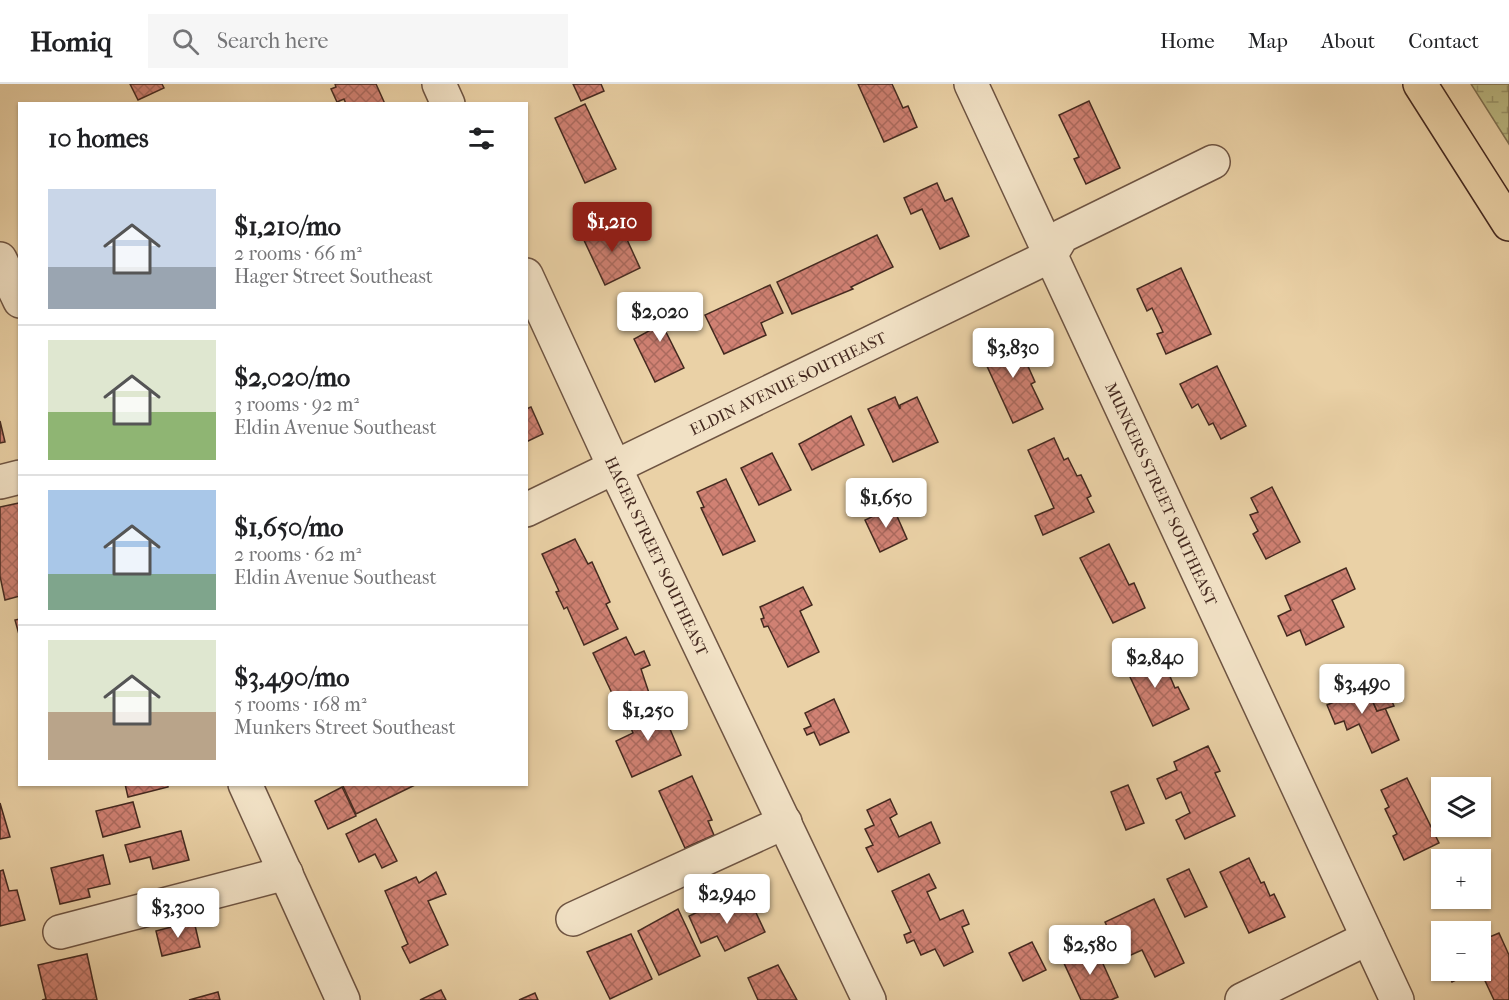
<!DOCTYPE html>
<meta charset="utf-8">
<style>
:root{--surface:#fff;--page:#f6f6f6;--text:#202124;--muted:#757577;--line:#e0e0e0;--accent:#8f2418}
body{margin:0;font-family:"IM FELL French Canon",serif;background:var(--page);color:var(--text);height:100vh;display:flex;flex-direction:column;font-size:22px;white-space:nowrap}
*{box-sizing:border-box;margin:0}
p{font-size:20px;color:var(--muted)}
.icon{flex:none;width:33px;height:33px;fill:none;stroke:currentColor;stroke-width:2;stroke-linecap:round;stroke-linejoin:round}
.map{position:relative;flex:1;overflow:hidden}
.details{position:absolute;left:18px;top:18px;width:510px;height:684px;display:flex;flex-direction:column;background:var(--surface);border-radius:0px;box-shadow:0 2px 4px #0004}
.details>*{flex:none}
.buttons{position:absolute;left:1431px;top:693px;display:grid;gap:12px}
.buttons a{display:grid;place-items:center;width:60px;height:60px;border-radius:0px;background:var(--surface);box-shadow:0 2px 4px #0004;font-size:30px}
.price{position:absolute;translate:-50% -51px;padding:0 14px;border-radius:6px;background:#fff;color:#222;font-size:20px;line-height:39px;filter:drop-shadow(0 2px 3px #0008)}
.price::after{content:'';position:absolute;left:50%;top:36px;width:18px;height:14px;margin-left:-9px;background:inherit;clip-path:polygon(0 0,100% 0,50% 100%)}
.price.current{background:var(--accent);color:#fff}
ul{padding:0;list-style:none}
li{display:flex;align-items:center;gap:18px;height:150px;padding:0 30px}
li+li{border-top:2px solid var(--line)}
li span{display:grid;place-items:center;flex:none;width:168px;height:120px;border-radius:0px;color:#555}
li>.icon{margin-inline-start:auto}
span .icon{width:72px;height:72px;fill:#fffc;stroke-width:1}
li b{font-size:26px}
h2{display:flex;justify-content:space-between;align-items:center;height:72px;padding:0 30px;font-size:26px}
header{display:flex;align-items:center;gap:36px;box-sizing:border-box;height:84px;padding:0 30px;background:var(--surface);border-bottom:2px solid var(--line)}
header strong{font-size:28px}
nav{display:flex;gap:33px;margin-inline-start:auto;font-size:21px}
.search{width:420px;height:54px;background:var(--page);display:flex;align-items:center;gap:15px;box-sizing:border-box;padding:0 21px;border-radius:0px;color:var(--muted);font-size:22px}
.map>svg:first-child{display:block}
</style>
<header>
<strong>Homiq</strong>
<div class="search"><svg class="icon" aria-label="search" viewBox="0 0 24 24"><circle cx="10" cy="10" r="6"/><path d="M15 15l6 6"/></svg>Search here</div>
<nav><a>Home</a><a>Map</a><a>About</a><a>Contact</a></nav>
</header>
<div class="map">
<svg width="1509" height="916" viewBox="0 0 1509 916">
<defs>
<pattern id="wetland-marsh" width="20" height="14" patternUnits="userSpaceOnUse" patternTransform="scale(1.5)"><rect width="20" height="14" fill="#bbba84"/><path d="M1 5h8M5 5V1M11 12h8M15 12V8" fill="none" stroke="#9a976c"/></pattern>
<pattern id="building-cross-hatch" width="8" height="8" patternUnits="userSpaceOnUse" patternTransform="scale(1.5)"><rect width="8" height="8" fill="#d08173"/><path d="M0 0l8 8M0 8l8-8" fill="none" stroke="#ab6a5e"/></pattern>
</defs>
<rect width="100%" height="100%" fill="#ead1a6"/>
<filter id="stains"><feTurbulence type="fractalNoise" baseFrequency=".00333" numOctaves="4"/><feColorMatrix values="0 0 0 0 .2 0 0 0 0 .09 0 0 0 0 .02 0 0 0 .5 -.17"/></filter>
<radialGradient id="worn" r=".72"><stop offset=".6" stop-color="#630" stop-opacity="0"/><stop offset="1" stop-color="#630" stop-opacity=".3"/></radialGradient>
<!-- wetland -->
<path fill="url(#wetland-marsh)" stroke="#807252" stroke-width="1.5" d="M1471,0h38v60z"/>
<!-- building -->
<g fill="url(#building-cross-hatch)" stroke="#452a20" stroke-width="1.5">
<path d="M130,0h32l2,4 -26,12z"/>
<path d="M335,0h41l9,20h-39l-2,-5 -7,3 -6,-13 5,-2z"/>
<path d="M573,0h28l3,7 -23,10z"/>
<path d="M858,0h34l11,24 5,-2 9,21 -33,15z"/>
<path d="M1089,17l31,67 -34,16 -12,-25 5,-2 -20,-42z"/>
<path d="M585,20l31,65 -31,14 -30,-65z"/>
<path d="M937,99l8,18 7,-3 17,38 -29,13 -18,-40 -11,5 -7,-16z"/>
<path d="M619,138l21,46 -35,17 -22,-47z"/>
<path d="M877,151l16,32 -42,20 2,2 -61,25 -15,-32z"/>
<path d="M1181,184l30,66 -45,20 -9,-20 6,-2 -11,-24 -5,3 -10,-22z"/>
<path d="M770,201l13,28 -22,10 5,12 -42,19 -19,-39z"/>
<path d="M675,217l8,18 -19,9 20,40 -29,14 -21,-43 15,-8 -6,-14z"/>
<path d="M1015,253l20,45 -4,2 12,25 -30,14 -32,-70z"/>
<path d="M1217,282l29,60 -25,13 -8,-16 -4,2 -11,-21 -6,4 -12,-24z"/>
<path d="M895,313l5,12v-4l17,-8 21,45 -45,20 -25,-53z"/>
<path d="M531,323l12,27 -17,8v-33z"/>
<path d="M851,332l13,29 -52,25 -13,-26z"/>
<path d="M0,337l5,21 -5,1z"/>
<path d="M1054,354l10,22 4,-2 9,18 4,-1 10,21 -4,2 7,14 -51,23 -8,-19 19,-8 -26,-58z"/>
<path d="M772,369l19,37 -32,15 -18,-37z"/>
<path d="M726,395l29,62 -32,14 -22,-47 3,-1 -7,-15z"/>
<path d="M1272,403l28,55 -34,17 -13,-25 5,-3 -8,-16 8,-3 -7,-14z"/>
<path d="M19,419l1,93 -15,4 -5,-24v-69z"/>
<path d="M893,423l14,32 -27,13 -15,-32z"/>
<path d="M575,455l13,25 4,-2 18,40 -4,2 12,25 -34,16 -17,-38 -3,2 -8,-17 3,-1 -17,-37z"/>
<path d="M1109,460l20,41 5,-2 11,25 -32,15 -33,-65z"/>
<path d="M1346,484l9,21 -23,11 12,27 -38,18 -6,-15 -13,6 -9,-20 13,-6 -6,-14z"/>
<path d="M803,503l9,18 -12,6 19,41 -31,15 -20,-41 -4,1 -3,-8 3,-1 -4,-11z"/>
<path d="M20,535v19l-5,-18z"/>
<path d="M626,553l9,18 9,-4 6,14 -9,4 8,24 -30,15 -26,-55z"/>
<path d="M1153,566l12,26 4,-2 6,14 3,-1 11,22 -36,17 -29,-62z"/>
<path d="M1362,593l15,34 8,-3 14,32 -27,13 -13,-29 -12,6 -3,-9 -9,3 -8,-19 7,-3 -4,-10z"/>
<path d="M1386,604l8,18 -17,5 -7,-16z"/>
<path d="M834,615l15,33 -29,13 -6,-13 -7,3 -3,-6 7,-3 -6,-13z"/>
<path d="M652,621l6,13 6,-3 17,40 -49,22 -16,-36 17,-8 -7,-17z"/>
<path d="M1208,662l12,25 -5,2 20,43 -50,23 -9,-19 14,-7 -9,-21 -15,7 -9,-20 20,-9 -3,-8z"/>
<path d="M692,692l20,44 -4,1 6,14 -29,13 -26,-57z"/>
<path d="M1407,694l32,65 -35,17 -11,-24 4,-2 -12,-25 4,-2 -8,-17z"/>
<path d="M125,700h43v3l-40,10z"/>
<path d="M342,700h75l-61,30z"/>
<path d="M1128,701l16,38 -18,7 -15,-38z"/>
<path d="M342,703l14,29 -28,13 -13,-28z"/>
<path d="M890,715l7,15 -7,4 9,19 32,-15 9,21 -62,29 -12,-24 7,-3 -8,-16 9,-4 -7,-15z"/>
<path d="M133,718l7,25 -37,10 -7,-26z"/>
<path d="M0,719l10,34 -10,2z"/>
<path d="M376,735l21,42 -15,7 -7,-14 -16,8 -13,-28z"/>
<path d="M181,747l8,29 -36,9 -3,-12 -20,5 -5,-17z"/>
<path d="M103,771l7,29 -22,5 2,8 -30,7 -9,-36z"/>
<path d="M1249,774l12,25 3,-1 6,14 4,-2 11,23 -36,16 -29,-61z"/>
<path d="M1189,785l18,38 -22,10 -18,-38z"/>
<path d="M3,786l6,21 8,-1 8,30 -25,6v-55z"/>
<path d="M436,788l10,22 -18,7 20,44 -38,18 -8,-16 6,-3 -23,-53 31,-14 3,6z"/>
<path d="M929,790l7,14 -9,4 13,28 23,-10 6,14 -7,3 11,25 -29,14 -9,-17 -14,6 -7,-15 -7,3 -3,-8 7,-3 -19,-41z"/>
<path d="M1154,815l30,64 -29,14 -13,-27 -20,9 -17,-37z"/>
<path d="M719,818l8,11 24,-11 14,30 -40,19 -8,-15 -16,7 -12,-27z"/>
<path d="M678,825l22,47 -41,19 -21,-44z"/>
<path d="M194,837l6,26 -38,9 -6,-25z"/>
<path d="M1499,849l10,22v45h-15l-14,-30v-29z"/>
<path d="M631,850l21,45 -42,20 -23,-47z"/>
<path d="M1032,858l14,28 -23,11 -14,-28z"/>
<path d="M1095,862l23,51 -7,3h-30l-18,-39z"/>
<path d="M87,870l10,46h-55l4,-1 -8,-34z"/>
<path d="M778,881l19,35h-39l-10,-22z"/>
<path d="M1447,886h29l-24,12z"/>
<path d="M441,906l5,10h-26z"/>
<path d="M218,908l2,8h-31z"/>
<path d="M535,909l3,7h-19z"/>
</g>
<g fill="none" stroke-linecap="round" stroke-linejoin="round">
<defs>
<g id="minor">
<path d="M439,0l9,20"/>
<path id="s1" d="M971,0l426,916"/>
<path d="M0,175l20,42"/>
<path id="s2" d="M526,191l88,191 255,534"/>
<path d="M0,398l20,-5"/>
<path id="s3" d="M526,426l524,-254 12,-20 151,-74"/>
<path d="M245,700l98,216"/>
<path d="M573,835l212,-97"/>
<path d="M60,848l226,-59"/>
<path d="M1242,916l126,-62"/>
</g>
<path id="major" d="M1420,0l89,140"/>
</defs>
<!-- minor casing -->
<use href="#minor" stroke="#6e5442" stroke-width="36"/>
<!-- major casing -->
<use href="#major" stroke="#452a20" stroke-width="36"/>
<!-- minor -->
<use href="#minor" stroke="#f1e1c5" stroke-width="33"/>
<!-- major -->
<use href="#major" stroke="#ead1a6" stroke-width="33"/>
</g>
<g text-anchor="middle" stroke-width="4.5" stroke-linejoin="round" paint-order="stroke">
<!-- street labels -->
<g font-size="16" fill="#452a20" stroke="#f1e1c5">
<text dy="6" stroke="none"><textPath href="#s3" startOffset="291">ELDIN AVENUE SOUTHEAST</textPath></text>
<text dy="6" stroke="none"><textPath href="#s1" startOffset="452">MUNKERS STREET SOUTHEAST</textPath></text>
<text dy="6" stroke="none"><textPath href="#s2" startOffset="310">HAGER STREET SOUTHEAST</textPath></text>
</g>
</g>
<rect width="100%" height="100%" filter="url(#stains)"/>
<rect width="100%" height="100%" fill="url(#worn)"/>
</svg>
<div class="buttons">
<a><svg class="icon" aria-label="layers" viewBox="0 0 24 24"><path d="M12 4l9 5-9 5-9-5zM3 14l9 5 9-5"/></svg></a>
<a>+</a>
<a>−</a>
</div>
<b class="price current" style="left:612px;top:169px">$1,210</b>
<b class="price" style="left:660px;top:259px">$2,020</b>
<b class="price" style="left:1013px;top:295px">$3,830</b>
<b class="price" style="left:886px;top:445px">$1,650</b>
<b class="price" style="left:1155px;top:605px">$2,840</b>
<b class="price" style="left:1362px;top:631px">$3,490</b>
<b class="price" style="left:648px;top:658px">$1,250</b>
<b class="price" style="left:727px;top:841px">$2,940</b>
<b class="price" style="left:178px;top:855px">$3,300</b>
<b class="price" style="left:1090px;top:892px">$2,580</b>
<section class="details">
<h2>10 homes<svg class="icon" aria-label="filters" viewBox="0 0 24 24"><path d="M4 7h16M4 17h16"/><circle cx="9" cy="7" r="2"/><circle cx="15" cy="17" r="2"/></svg></h2>
<ul>
<li><span style="background:linear-gradient(#c9d6e8 65%,#9aa5b1 0)"><svg class="icon" aria-label="home" viewBox="0 0 24 24"><path d="M3 11l9-7 9 7M6 9v11h12V9"/></svg></span><div><b>$1,210/mo</b><p>2 rooms · 66 m²</p><p>Hager Street Southeast</p></div></li>
<li><span style="background:linear-gradient(#dfe7d0 60%,#8fb573 0)"><svg class="icon" aria-label="home" viewBox="0 0 24 24"><path d="M3 11l9-7 9 7M6 9v11h12V9"/></svg></span><div><b>$2,020/mo</b><p>3 rooms · 92 m²</p><p>Eldin Avenue Southeast</p></div></li>
<li><span style="background:linear-gradient(#a9c7e8 70%,#7fa58c 0)"><svg class="icon" aria-label="home" viewBox="0 0 24 24"><path d="M3 11l9-7 9 7M6 9v11h12V9"/></svg></span><div><b>$1,650/mo</b><p>2 rooms · 62 m²</p><p>Eldin Avenue Southeast</p></div></li>
<li><span style="background:linear-gradient(#dfe7d0 60%,#b9a48a 0)"><svg class="icon" aria-label="home" viewBox="0 0 24 24"><path d="M3 11l9-7 9 7M6 9v11h12V9"/></svg></span><div><b>$3,490/mo</b><p>5 rooms · 168 m²</p><p>Munkers Street Southeast</p></div></li>
</ul>
</section>
</div>
